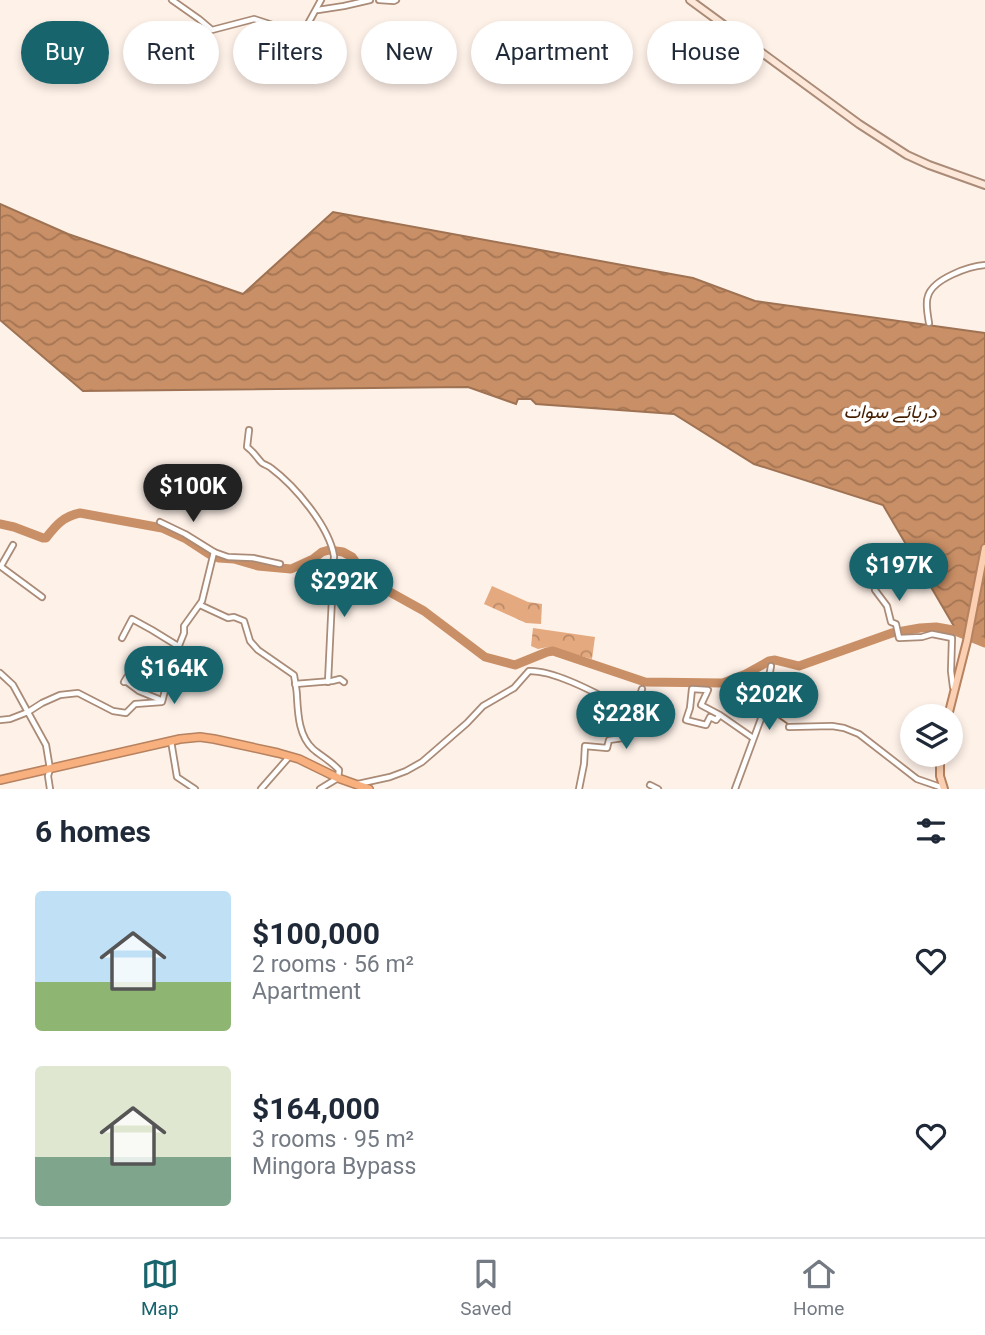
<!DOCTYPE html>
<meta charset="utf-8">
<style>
:root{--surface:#fff;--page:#f2f2f3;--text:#1f2937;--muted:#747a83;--line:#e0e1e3;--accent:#17646d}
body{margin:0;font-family:Roboto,Vazirmatn,sans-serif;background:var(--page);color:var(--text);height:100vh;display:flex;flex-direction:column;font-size:26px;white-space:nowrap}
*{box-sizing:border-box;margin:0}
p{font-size:23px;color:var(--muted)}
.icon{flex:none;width:38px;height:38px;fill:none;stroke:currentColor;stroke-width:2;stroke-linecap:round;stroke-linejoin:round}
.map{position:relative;height:789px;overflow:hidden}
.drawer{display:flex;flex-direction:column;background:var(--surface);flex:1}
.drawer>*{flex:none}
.hud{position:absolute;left:21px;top:21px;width:943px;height:63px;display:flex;gap:14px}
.fabs{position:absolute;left:900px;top:704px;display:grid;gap:14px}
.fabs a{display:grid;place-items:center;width:63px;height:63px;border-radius:50%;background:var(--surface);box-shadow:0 4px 10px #0003;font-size:35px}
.price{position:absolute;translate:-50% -60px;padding:0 16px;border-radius:24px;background:var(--accent);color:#fff;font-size:23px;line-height:46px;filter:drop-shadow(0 2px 4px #0008)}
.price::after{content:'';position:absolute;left:50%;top:42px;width:21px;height:16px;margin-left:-10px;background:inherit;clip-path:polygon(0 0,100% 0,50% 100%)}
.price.active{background:#222;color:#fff}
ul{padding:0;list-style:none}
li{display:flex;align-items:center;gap:21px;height:175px;padding:0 35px}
li span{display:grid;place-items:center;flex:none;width:196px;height:140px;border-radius:7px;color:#555}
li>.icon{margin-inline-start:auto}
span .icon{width:84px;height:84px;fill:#fffc;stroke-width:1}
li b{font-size:30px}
h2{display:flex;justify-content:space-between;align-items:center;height:84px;padding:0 35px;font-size:30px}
.tag{padding:0 24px;border-radius:32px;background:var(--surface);box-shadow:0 4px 10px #0003;font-size:24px;line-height:63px}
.tag.active{background:var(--accent);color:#fff}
.menu{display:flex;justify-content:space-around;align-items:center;height:98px;border-top:2px solid var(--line);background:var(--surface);font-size:19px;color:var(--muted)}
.menu a{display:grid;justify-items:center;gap:4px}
.menu .active{color:var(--accent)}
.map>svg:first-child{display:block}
</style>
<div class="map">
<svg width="985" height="789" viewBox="0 0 985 789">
<defs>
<pattern id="forest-crowns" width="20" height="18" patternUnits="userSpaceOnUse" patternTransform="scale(1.75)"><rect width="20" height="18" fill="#e5a97f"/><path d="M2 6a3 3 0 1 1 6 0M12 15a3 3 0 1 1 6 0" fill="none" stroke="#bb8a68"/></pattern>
<pattern id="water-waves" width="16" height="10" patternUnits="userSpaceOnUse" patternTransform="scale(1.75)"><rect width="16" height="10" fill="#c98f66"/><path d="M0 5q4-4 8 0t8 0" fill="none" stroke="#a47554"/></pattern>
</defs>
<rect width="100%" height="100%" fill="#fef1e8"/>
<!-- forest -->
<g fill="url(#forest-crowns)">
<path d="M492,586l36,16 14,2 -1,20 -15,-1 -42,-19z"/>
<path d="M533,628l62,9 -3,22 -44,-12 -10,2 -7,-3z"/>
</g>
<!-- water -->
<path fill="url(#water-waves)" stroke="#9e7252" stroke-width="2" d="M0,204l68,30 175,60 90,-82 360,66 62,23 230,32v311l-30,-16 -72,-123 -129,-41 -80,-50 -138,-10 -5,-5h-13l-2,5 -48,-17 -385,4 -83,-71z"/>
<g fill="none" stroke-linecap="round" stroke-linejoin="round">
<!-- stream -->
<path stroke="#9e7252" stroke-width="2" d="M728,681l8,7 29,12 4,6 2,6 17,12"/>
<!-- river -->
<path stroke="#c98f66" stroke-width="9" d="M0,524l14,3 29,11h3c10,-13 18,-22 34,-25l82,15 24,11 23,15 10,4 15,1 24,7 33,3 22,-10 9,-7 7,-2 14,2 9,5 8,11 28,23 36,20 61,46 30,8 32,-13 6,-1 92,31 78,1 23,-9 23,-13 6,-1 24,6 93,-33 28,-5 16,-1 17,3 32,13"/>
<defs>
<g id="street">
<path d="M172,0l27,19 13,11 42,-11 43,14 7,-2 17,-31"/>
<path d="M379,0l15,1 2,-1"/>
<path d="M318,10l26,-4 26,-6"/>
<path d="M929,323c-1,-7 -4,-20 -1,-27 5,-17 41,-30 57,-31"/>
<path d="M249,430l-2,17c6,4 10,11 15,16 3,2 7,3 9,5 24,18 58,58 63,88l-6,126"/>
<path d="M160,522l25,12 29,18 14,5 25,1 27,6"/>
<path d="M0,566l42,31"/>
<path d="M1,566l12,-21"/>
<path d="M875,590l12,16 4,16 5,2 3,14 23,-1 10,-3 20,4 -1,33 2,16"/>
<path d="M200,605l28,13 6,-1 10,4 6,20 8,9 36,25c1,7 3,15 3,22 1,18 2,39 16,52 8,7 18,12 26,21l-1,8 -18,11"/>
<path d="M122,638l10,-19 20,11 26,16"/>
<path d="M0,673l13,12 33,60 4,24 -2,7 2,13"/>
<path d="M127,677l-3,5h3l12,9 22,9"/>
<path d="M295,684l37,-3 8,-2 4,3"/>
<path d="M720,715l-19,-10 7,-15 -16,-1 -2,19 -4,12 20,5 4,-8 6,3 4,-5 33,23"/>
<path d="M0,720l10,-1 18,-7 14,-9 18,-8 18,-2 35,18 13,2 9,-9 27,-2 10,-39 12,-30v-7l18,-25 12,-49"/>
<path d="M789,727l43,-1 12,2 15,6 58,45 26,9"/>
<path d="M171,741l6,36 18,12"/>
<path d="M358,784l32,-7 16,-6 16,-9 45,-39 16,-17 31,-18 15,-17c29,-1 79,29 106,42"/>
<path d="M650,785l8,4"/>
<path d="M261,789l28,-32"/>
<path d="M579,789l5,-25 1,-18 22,2 2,-8 14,-2 7,-10 12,-39"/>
<path d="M735,789l27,-73 9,-50"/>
</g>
<path id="secondary" d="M690,0l169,124 48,31 22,10 56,20"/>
<g id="primary">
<path d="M948,716l19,-75 18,-93"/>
<path d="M940,754v22l4,13"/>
</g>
<path id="highway" d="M0,780l180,-41 20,-2 14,2 64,14 21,6 39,19 31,11"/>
</defs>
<!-- street casing -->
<use href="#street" stroke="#aa8b77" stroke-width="8"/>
<!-- secondary casing -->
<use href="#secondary" stroke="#aa8b77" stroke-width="10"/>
<!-- primary casing -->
<use href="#primary" stroke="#b6825f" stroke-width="10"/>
<!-- highway casing -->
<use href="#highway" stroke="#b6825f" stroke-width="10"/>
<!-- street -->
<use href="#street" stroke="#fff" stroke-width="4.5"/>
<!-- secondary -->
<use href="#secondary" stroke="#fde7d8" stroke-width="6"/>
<!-- primary -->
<use href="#primary" stroke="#fbd0b2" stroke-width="6"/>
<!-- highway -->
<use href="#highway" stroke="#f8b07e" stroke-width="7"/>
</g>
<g text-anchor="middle" stroke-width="7" stroke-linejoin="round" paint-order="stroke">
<!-- water labels -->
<g font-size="19" font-style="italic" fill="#441e00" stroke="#fff">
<text x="890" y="418">دریائے سوات</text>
</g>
</g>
</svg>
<div class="fabs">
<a><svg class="icon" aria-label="layers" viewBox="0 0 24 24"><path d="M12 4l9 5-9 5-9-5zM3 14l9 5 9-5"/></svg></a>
</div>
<b class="price active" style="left:193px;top:524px">$100K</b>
<b class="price" style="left:899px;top:603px">$197K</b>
<b class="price" style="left:344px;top:619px">$292K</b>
<b class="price" style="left:174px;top:706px">$164K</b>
<b class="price" style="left:769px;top:732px">$202K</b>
<b class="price" style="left:626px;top:751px">$228K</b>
<div class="hud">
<a class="tag active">Buy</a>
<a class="tag">Rent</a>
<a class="tag">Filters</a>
<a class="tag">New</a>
<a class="tag">Apartment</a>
<a class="tag">House</a>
</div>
</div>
<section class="drawer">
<h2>6 homes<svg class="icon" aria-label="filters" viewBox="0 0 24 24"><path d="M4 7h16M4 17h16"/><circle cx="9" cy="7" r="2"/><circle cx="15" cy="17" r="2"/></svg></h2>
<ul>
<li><span style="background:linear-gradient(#bfe0f5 65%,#8fb573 0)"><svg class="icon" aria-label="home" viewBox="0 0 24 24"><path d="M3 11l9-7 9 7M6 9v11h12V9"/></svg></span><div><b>$100,000</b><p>2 rooms · 56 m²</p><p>Apartment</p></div><svg class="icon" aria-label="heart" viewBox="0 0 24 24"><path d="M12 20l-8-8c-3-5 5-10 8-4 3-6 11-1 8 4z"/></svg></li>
<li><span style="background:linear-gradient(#dfe7d0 65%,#7fa58c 0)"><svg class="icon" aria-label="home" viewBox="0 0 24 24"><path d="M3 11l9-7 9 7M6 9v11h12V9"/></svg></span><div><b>$164,000</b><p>3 rooms · 95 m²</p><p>Mingora Bypass</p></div><svg class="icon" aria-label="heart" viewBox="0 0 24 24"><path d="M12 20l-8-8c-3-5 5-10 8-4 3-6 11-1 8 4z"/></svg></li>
</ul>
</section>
<nav class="menu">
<a class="active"><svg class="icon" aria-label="map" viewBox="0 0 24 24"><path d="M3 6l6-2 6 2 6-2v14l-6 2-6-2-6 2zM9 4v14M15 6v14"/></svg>Map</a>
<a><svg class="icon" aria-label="saved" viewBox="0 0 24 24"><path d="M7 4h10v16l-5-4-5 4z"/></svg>Saved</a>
<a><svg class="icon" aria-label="home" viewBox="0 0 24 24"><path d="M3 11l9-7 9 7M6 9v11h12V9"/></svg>Home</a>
</nav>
